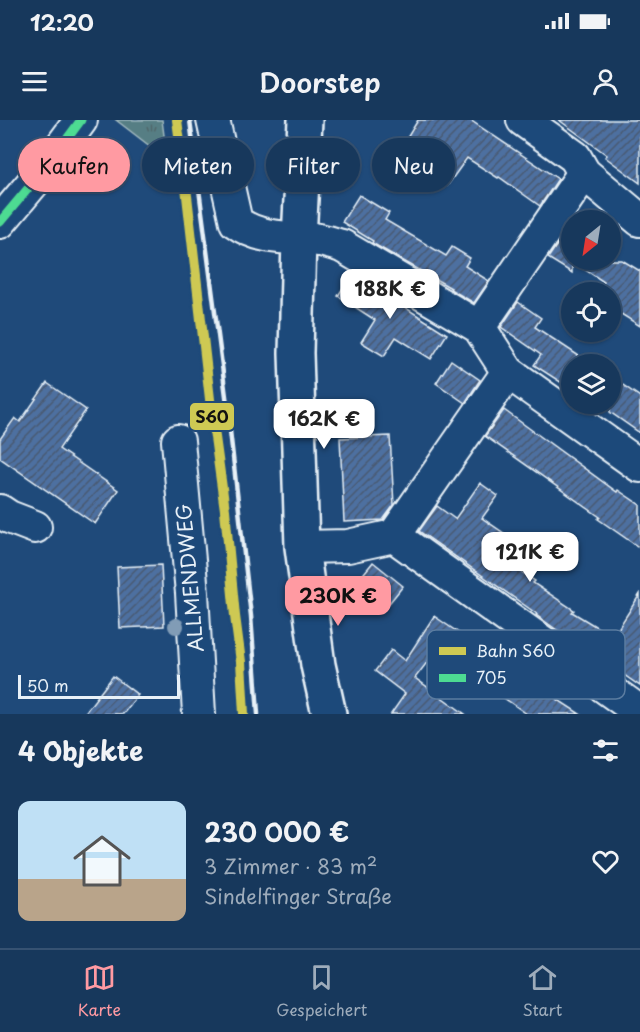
<!DOCTYPE html>
<html lang="de">
<meta charset="utf-8">
<style>
:root{--surface:#17385c;--page:#203f62;--text:#f1f3f6;--muted:#9eacbb;--line:#365272;--accent:#ff9aa2}
body{margin:0;font-family:"Playpen Sans",sans-serif;background:var(--page);color:var(--text);height:100vh;display:flex;flex-direction:column;font-size:22px;white-space:nowrap}
*{box-sizing:border-box;margin:0}
p{font-size:20px;color:var(--muted)}
.icon{flex:none;width:33px;height:33px;fill:none;stroke:currentColor;stroke-width:2;stroke-linecap:round;stroke-linejoin:round}
.map{position:relative;height:594px;overflow:hidden}
.details{display:flex;flex-direction:column;background:var(--surface);flex:1}
.details>*{flex:none}
.hud{position:absolute;left:18px;top:18px;width:604px;height:54px;display:flex;gap:12px}
.needle{width:39px;rotate:210deg}
.buttons{position:absolute;left:561px;top:90px;display:grid;gap:12px}
.buttons a{display:grid;place-items:center;width:60px;height:60px;border-radius:50%;background:var(--surface);box-shadow:0 2px 4px #0004,0 0 0 2px var(--line);font-size:30px}
.scale{position:absolute;left:18px;bottom:15px;width:162px;box-sizing:border-box;padding-left:6px;border:3px solid #e8f1f8;border-top:0;font-size:16px;line-height:21px;white-space:nowrap;color:#e8f1f8;-webkit-text-stroke:4px #1f4a7a;paint-order:stroke}
.price{position:absolute;translate:-50% -51px;padding:0 14px;border-radius:12px;background:#fff;color:#222;font-size:20px;line-height:39px;filter:drop-shadow(0 2px 3px #0008)}
.price::after{content:'';position:absolute;left:50%;top:36px;width:18px;height:14px;margin-left:-9px;background:inherit;clip-path:polygon(0 0,100% 0,50% 100%)}
.price.current{background:var(--accent);color:#111}
ul{padding:0;list-style:none}
li{display:flex;align-items:center;gap:18px;height:150px;padding:0 18px}
li+li{border-top:2px solid var(--line)}
li span{display:grid;place-items:center;flex:none;width:168px;height:120px;border-radius:12px;color:#555}
li>.icon{margin-inline-start:auto}
span .icon{width:72px;height:72px;fill:#fffc;stroke-width:1}
li b{font-size:26px}
h2{display:flex;justify-content:space-between;align-items:center;height:72px;padding:0 18px;font-size:26px}
.tag{padding:0 21px;border-radius:27px;background:var(--surface);box-shadow:0 2px 4px #0004,0 0 0 2px var(--line);font-size:21px;line-height:54px}
.tag.current{background:var(--accent);color:#111}
.status{display:flex;justify-content:space-between;align-items:center;height:42px;padding:0 30px;background:var(--surface);direction:ltr}
.status svg{height:16px;fill:currentColor}
header{display:flex;justify-content:space-between;align-items:center;height:78px;padding:0 18px;background:var(--surface);font-size:27px;font-weight:600}
.tabs{display:flex;justify-content:space-around;align-items:center;height:84px;border-top:2px solid var(--line);background:var(--surface);font-size:16px;color:var(--muted)}
.tabs a{display:grid;justify-items:center;gap:3px}
.tabs .current{color:var(--accent)}
.map>svg:first-child{display:block}
</style>
<div class="status"><b>12:20</b><svg viewBox="0 0 49 12"><path d="M0 12V9h3v3zM5 12V6h3v6zM10 12V3h3v9zM15 12V0h3v12zM26 1h20v11H26zM47 4h2v5h-2z"/></svg></div>
<header><svg class="icon" aria-label="menu" viewBox="0 0 24 24"><path d="M4 6h16M4 12h16M4 18h16"/></svg>Doorstep<svg class="icon" aria-label="person" viewBox="0 0 24 24"><circle cx="12" cy="8" r="4"/><path d="M4 21q1-7 8-7t8 7"/></svg></header>
<div class="map">
<svg width="640" height="594" viewBox="0 0 640 594">
<defs>
<pattern id="grass-tufts" width="24" height="20" patternUnits="userSpaceOnUse" patternTransform="scale(1.5)"><rect width="24" height="20" fill="#577e84"/><path d="M3 7l-1-3M5 7V3M7 7l1-3M15 17l-1-3M17 17v-4M19 17l1-3" fill="none" stroke="#4f666a"/></pattern>
<pattern id="building-hatch" width="6" height="6" patternUnits="userSpaceOnUse" patternTransform="scale(1.5)"><rect width="6" height="6" fill="#4e70a0"/><path d="M-1 1l2-2M0 6l6-6M5 7l2-2" fill="none" stroke="#4a5a71"/></pattern>
</defs>
<rect width="100%" height="100%" fill="#1f4a7a"/>
<filter id="ink" filterUnits="userSpaceOnUse"><feTurbulence type="fractalNoise" baseFrequency=".0167" numOctaves="2"/><feDisplacementMap in="SourceGraphic" scale="12" xChannelSelector="R" yChannelSelector="G"/><feConvolveMatrix kernelMatrix="1 2 1 2 8 2 1 2 1" color-interpolation-filters="sRGB"/></filter>
<g filter="url(#ink)">
<!-- grass -->
<path fill="url(#grass-tufts)" stroke="#a0b8be" stroke-width="1.5" d="M116,0h46l9,69 -20,-42z"/>
<!-- building -->
<g fill="url(#building-hatch)" stroke="#e8f1f8" stroke-width="1.5">
<path d="M418,0h52l88,59 -18,27 -41,-29 -1,1 -31,-20 -20,28 -23,-16 -4,7 -27,-16z"/>
<path d="M559,0h81v63l-35,-26 2,-2z"/>
<path d="M359,75l30,18 -4,7 61,36 6,-9 18,11 -5,8 24,15 -15,22 -24,-14 1,-1 -79,-45 1,-2 -31,-19z"/>
<path d="M572,103v37h50l18,11v55l-30,-19v-15h-13l7,-10 -32,-21v12l-24,-15z"/>
<path d="M352,153l28,16 -1,2 68,43 -16,25 -35,-22 -12,19 -23,-14 14,-22 -37,-24z"/>
<path d="M518,182l23,16 -6,9 44,29 -5,8h-2v4l-10,15 -28,-18 7,-10 -40,-28z"/>
<path d="M451,240l29,20 -15,23 -29,-20z"/>
<path d="M610,256l30,21v36l-30,-21z"/>
<path d="M47,263l39,27 -27,39 59,41 -23,34 -95,-66v-19l15,-21 5,4z"/>
<path d="M504,290l113,82 1,-2 22,15v43l-42,-29 2,-2 -115,-81z"/>
<path d="M390,316l4,69 -11,15 -39,2 -4,-84z"/>
<path d="M480,363l18,13 -16,22 29,20 -13,18 37,25 -2,2 41,27 -2,2 41,25 27,-43v92l-26,-18 2,-1 -59,-37 -21,-15 1,-1 -118,-83 18,-25 18,13z"/>
<path d="M373,442l30,24 -21,26 -30,-24z"/>
<path d="M161,445l3,61 -44,2 -3,-61z"/>
<path d="M434,496l98,67 48,31h-53l-33,-23 3,-4 -59,-39 -23,30 50,36h-74l14,-20 -30,-23 16,-21 14,11z"/>
<path d="M113,556l25,19 -15,19h-39z"/>
</g>
<g fill="none" stroke-linecap="round" stroke-linejoin="round">
<defs>
<g id="minor">
<path d="M213,0l23,102c24,18 55,15 83,18 7,1 15,4 23,6l137,81 29,45 132,94"/>
<path d="M523,0l52,37 9,16 56,47"/>
<path d="M0,102l47,-56 34,-46"/>
<path d="M479,207l105,-154"/>
<path d="M178,321l14,152 7,121"/>
<path d="M0,391l9,6 26,10"/>
<path d="M394,416l114,-164"/>
<path d="M302,427l46,-1 46,-10 246,176"/>
</g>
<path id="major" d="M305,0l-6,119 -3,114 6,194 16,118 11,49"/>
</defs>
<!-- minor casing -->
<use href="#minor" stroke="#e8f1f8" stroke-width="36"/>
<!-- major casing -->
<use href="#major" stroke="#e8f1f8" stroke-width="38"/>
<!-- minor -->
<use href="#minor" stroke="#1f4a7a" stroke-width="32"/>
<!-- major -->
<use href="#major" stroke="#1f4a7a" stroke-width="33"/>
<!-- rail -->
<path stroke="#e8f1f8" stroke-width="4.5" d="M190,0l37,284 24,212 7,98"/>
<defs>
<path id="bus-1" d="M0,102l47,-56 34,-46"/>
</defs>
<!-- bus-1 casing -->
<use href="#bus-1" stroke="#1f4a7a" stroke-width="14"/>
<!-- bus-1 -->
<use href="#bus-1" stroke="#4ddb92" stroke-width="9"/>
<defs>
<path id="rail-1" d="M177,0l9,67 25,221 14,102 10,106 6,46 3,52"/>
</defs>
<!-- rail-1 casing -->
<use href="#rail-1" stroke="#1f4a7a" stroke-width="15"/>
<!-- rail-1 -->
<use href="#rail-1" stroke="#cec953" stroke-width="10"/>
</g>
<!-- trees -->
<circle fill="#819cb6" cx="176" cy="506" r="8"/>
</g>
<g text-anchor="middle" stroke-width="4.5" stroke-linejoin="round" paint-order="stroke">
<!-- street labels -->
<g font-size="20" fill="#e8f1f8" stroke="#1f4a7a">
<text transform="translate(190 458) rotate(-95)" y="7">ALLMENDWEG</text>
</g>
</g>
<!-- legend -->
<rect x="427" y="510" width="198" height="69" rx="9" fill="#1f4a7a" stroke="#5b7ca0" stroke-width="1.5"/>
<rect x="439" y="527" width="27" height="8" fill="#cec953"/>
<rect x="439" y="554" width="27" height="8" fill="#4ddb92"/>
<g font-size="16" fill="#e8f1f8">
<text x="476" y="537">Bahn S60</text>
<text x="476" y="564">705</text>
</g>
<rect stroke="#1f4a7a" stroke-width="2" x="189" y="282" width="46" height="29" rx="6" fill="#cec953"/>
<g font-size="16" text-anchor="middle" font-weight="bold" fill="#111">
<text x="212" y="303">S60</text>
</g>
</svg>
<div class="buttons">
<a><svg class="needle" viewBox="-14 -14 28 28"><path d="M0-13l5 13h-10z" fill="#e53935"/><path d="M0 13l5-13h-10z" fill="#9eacbb"/></svg></a>
<a><svg class="icon" aria-label="locate" viewBox="0 0 24 24"><circle cx="12" cy="12" r="6"/><path d="M12 2v4M12 18v4M2 12h4M18 12h4"/></svg></a>
<a><svg class="icon" aria-label="layers" viewBox="0 0 24 24"><path d="M12 4l9 5-9 5-9-5zM3 14l9 5 9-5"/></svg></a>
</div>
<div class="scale">50 m</div>
<b class="price" style="left:390px;top:200px">188K €</b>
<b class="price" style="left:324px;top:330px">162K €</b>
<b class="price" style="left:530px;top:463px">121K €</b>
<b class="price current" style="left:338px;top:507px">230K €</b>
<div class="hud">
<a class="tag current">Kaufen</a>
<a class="tag">Mieten</a>
<a class="tag">Filter</a>
<a class="tag">Neu</a>
</div>
</div>
<section class="details">
<h2>4 Objekte<svg class="icon" aria-label="filters" viewBox="0 0 24 24"><path d="M4 7h16M4 17h16"/><circle cx="9" cy="7" r="2"/><circle cx="15" cy="17" r="2"/></svg></h2>
<ul>
<li><span style="background:linear-gradient(#bfe0f5 65%,#b9a48a 0)"><svg class="icon" aria-label="home" viewBox="0 0 24 24"><path d="M3 11l9-7 9 7M6 9v11h12V9"/></svg></span><div><b>230 000 €</b><p>3 Zimmer · 83 m²</p><p>Sindelfinger Straße</p></div><svg class="icon" aria-label="heart" viewBox="0 0 24 24"><path d="M12 20l-8-8c-3-5 5-10 8-4 3-6 11-1 8 4z"/></svg></li>
</ul>
</section>
<nav class="tabs">
<a class="current"><svg class="icon" aria-label="map" viewBox="0 0 24 24"><path d="M3 6l6-2 6 2 6-2v14l-6 2-6-2-6 2zM9 4v14M15 6v14"/></svg>Karte</a>
<a><svg class="icon" aria-label="saved" viewBox="0 0 24 24"><path d="M7 4h10v16l-5-4-5 4z"/></svg>Gespeichert</a>
<a><svg class="icon" aria-label="home" viewBox="0 0 24 24"><path d="M3 11l9-7 9 7M6 9v11h12V9"/></svg>Start</a>
</nav>
